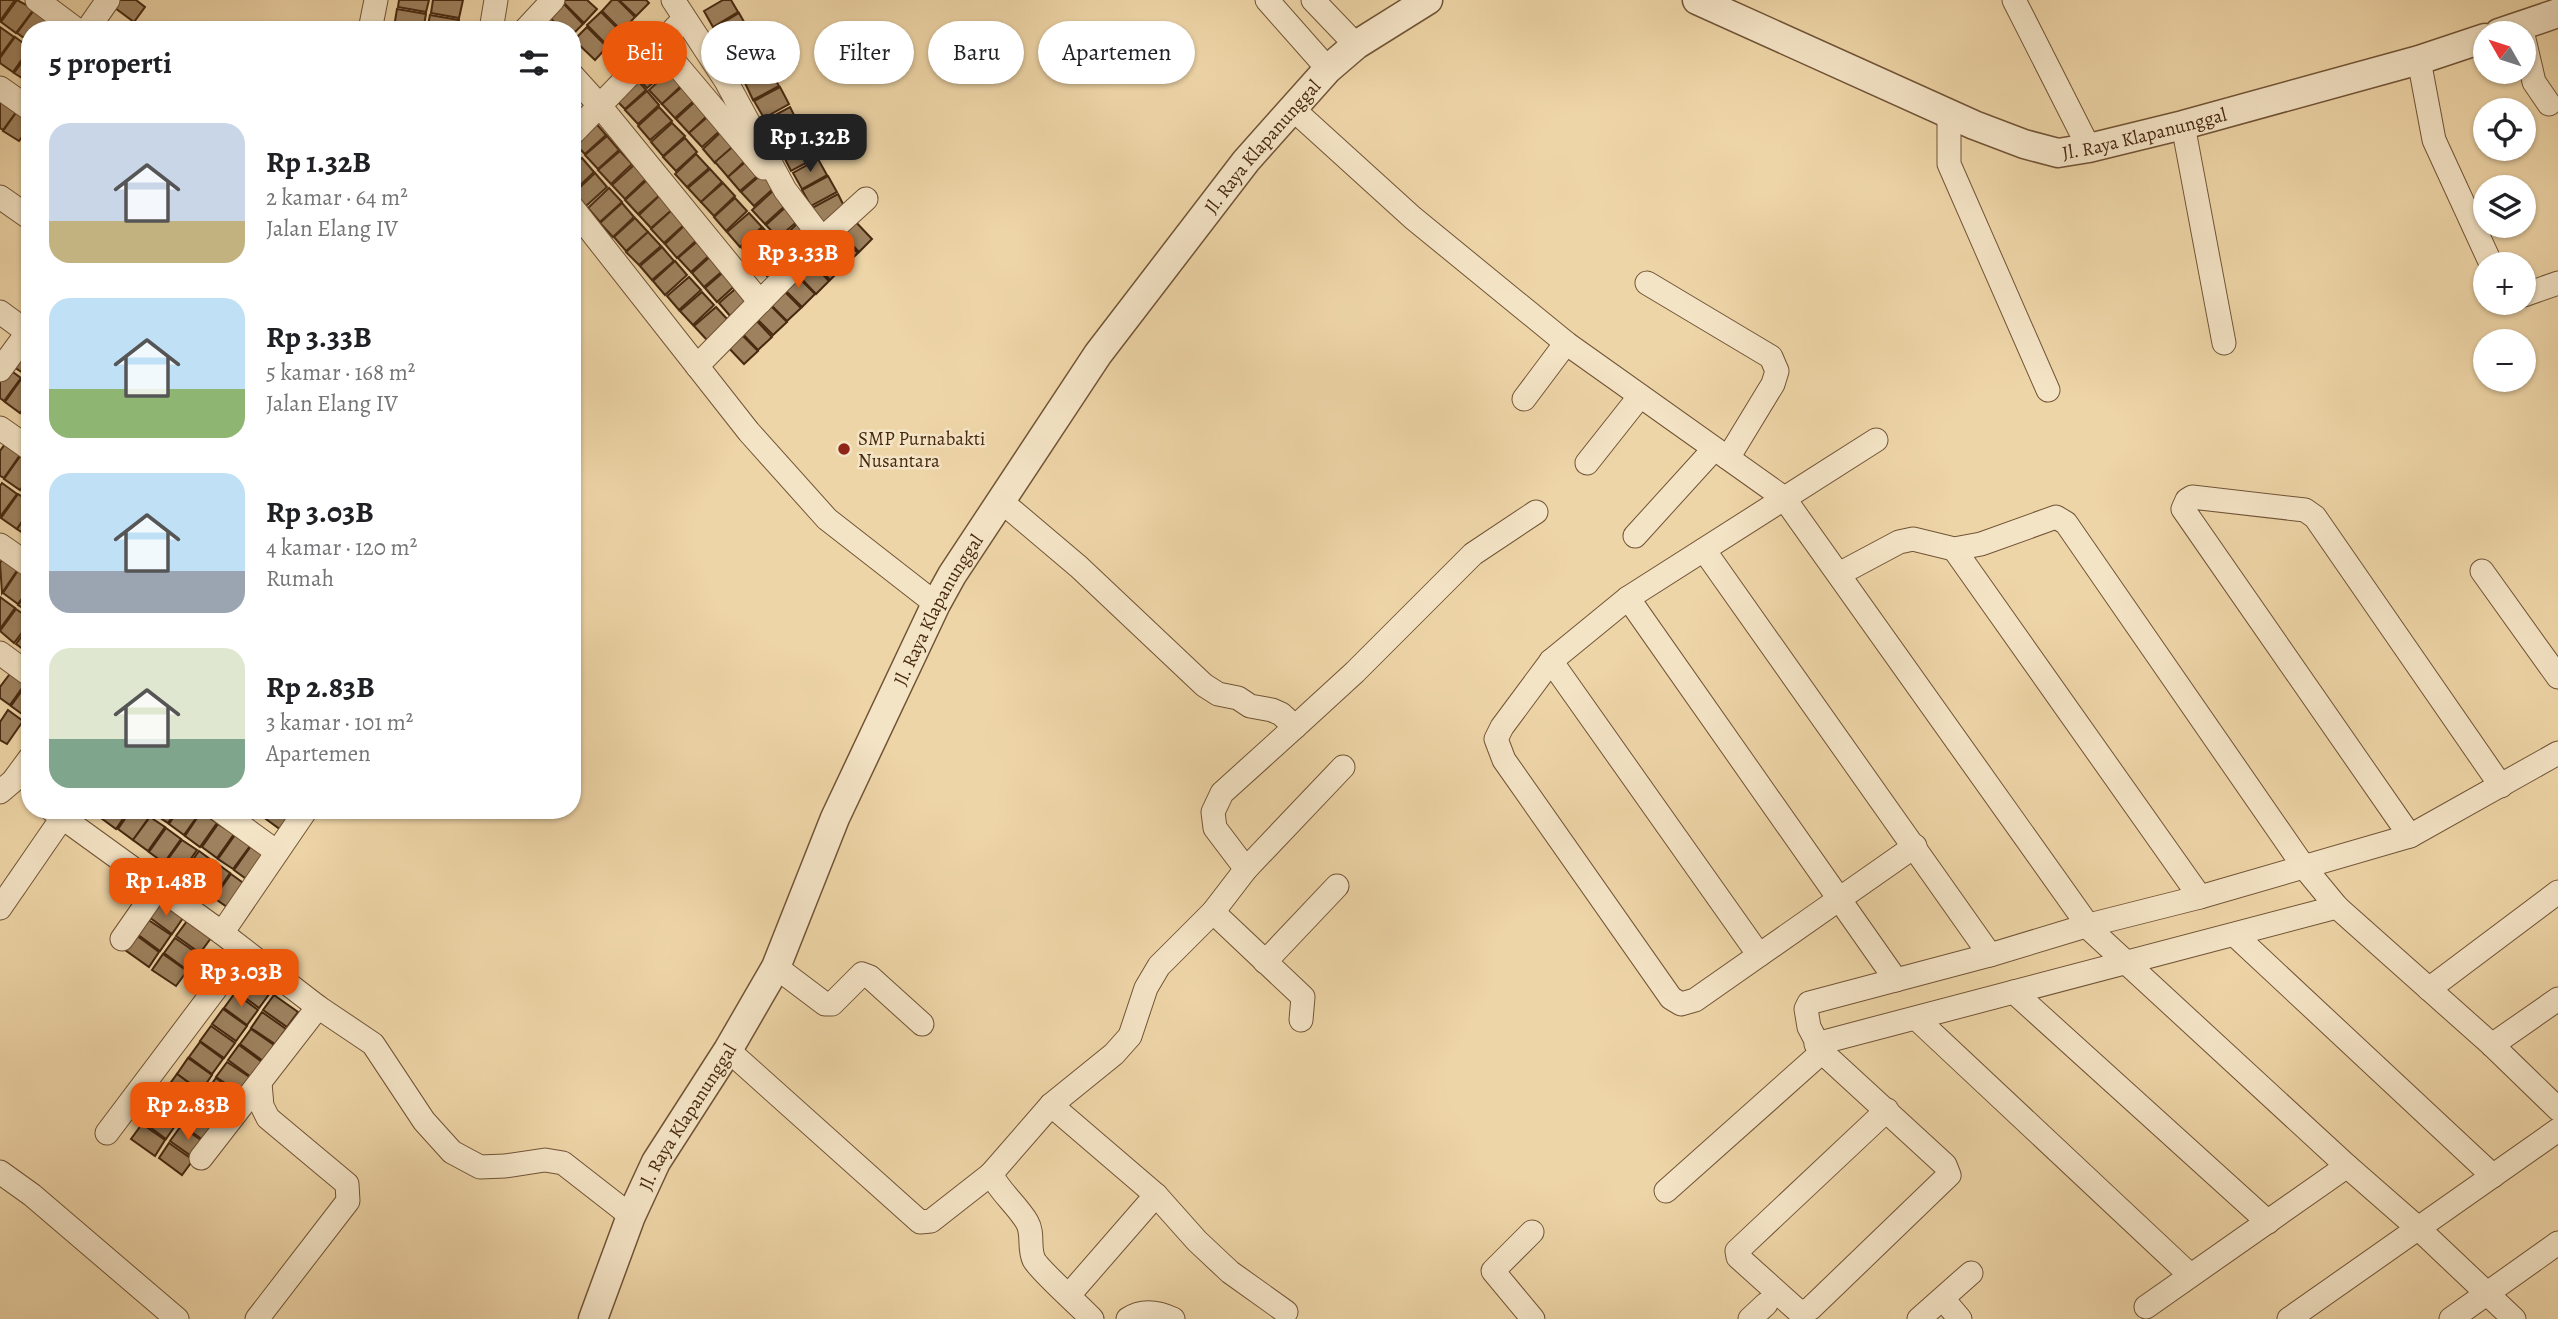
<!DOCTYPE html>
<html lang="id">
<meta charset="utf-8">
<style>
:root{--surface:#fff;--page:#f6f6f6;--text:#202124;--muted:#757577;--accent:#ea580c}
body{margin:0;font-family:Alegreya,serif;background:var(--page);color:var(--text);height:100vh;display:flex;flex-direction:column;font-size:26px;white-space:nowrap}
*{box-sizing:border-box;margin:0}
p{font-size:23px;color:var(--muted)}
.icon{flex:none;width:38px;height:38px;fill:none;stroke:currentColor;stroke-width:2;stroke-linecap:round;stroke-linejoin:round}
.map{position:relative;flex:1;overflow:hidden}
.panel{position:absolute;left:21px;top:21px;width:560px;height:798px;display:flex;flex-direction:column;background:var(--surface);border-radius:28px;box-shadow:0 2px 5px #0004}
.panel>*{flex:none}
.hud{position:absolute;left:602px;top:21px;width:665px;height:63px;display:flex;gap:14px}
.needle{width:46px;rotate:309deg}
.buttons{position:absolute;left:2473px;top:21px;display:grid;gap:14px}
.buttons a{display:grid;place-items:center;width:63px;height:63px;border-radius:50%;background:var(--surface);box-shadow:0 2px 5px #0004;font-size:35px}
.price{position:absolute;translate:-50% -60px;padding:0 16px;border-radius:14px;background:var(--accent);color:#fff;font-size:23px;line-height:46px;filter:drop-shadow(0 2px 4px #0008)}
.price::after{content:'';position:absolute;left:50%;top:42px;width:21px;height:16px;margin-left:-10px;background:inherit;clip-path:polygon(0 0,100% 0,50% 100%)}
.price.selected{background:#222;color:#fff}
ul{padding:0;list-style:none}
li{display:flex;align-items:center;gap:21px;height:175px;padding:0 28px}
li span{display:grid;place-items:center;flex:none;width:196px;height:140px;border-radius:21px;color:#555}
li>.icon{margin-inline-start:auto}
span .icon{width:84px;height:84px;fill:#fffc;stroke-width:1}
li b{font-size:30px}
h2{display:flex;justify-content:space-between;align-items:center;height:84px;padding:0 28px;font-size:30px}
.chip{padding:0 24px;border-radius:32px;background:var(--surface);box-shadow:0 2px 5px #0004;font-size:24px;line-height:63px}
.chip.selected{background:var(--accent);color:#fff}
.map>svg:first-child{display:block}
</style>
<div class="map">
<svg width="2558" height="1319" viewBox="0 0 2558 1319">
<rect width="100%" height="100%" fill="#eed5a7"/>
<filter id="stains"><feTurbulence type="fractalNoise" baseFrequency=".00286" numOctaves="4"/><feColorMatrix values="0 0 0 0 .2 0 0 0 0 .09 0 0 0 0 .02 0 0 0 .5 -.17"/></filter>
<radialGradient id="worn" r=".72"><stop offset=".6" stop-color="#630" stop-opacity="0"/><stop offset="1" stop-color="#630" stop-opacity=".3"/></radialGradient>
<!-- building -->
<g fill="#9e825f" stroke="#472910" stroke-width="2">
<path d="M0,0h15l-15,21z"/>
<path d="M17,0l17,9 -18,24 -15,-11z"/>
<path d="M114,0h22l9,7 -11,15 -23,-17z"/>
<path d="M399,0h30l-3,12 -28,-5z"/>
<path d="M433,0h30l-4,18 -28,-5z"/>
<path d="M566,0h21l10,9 -13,14 -21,-21z"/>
<path d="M612,0h6l17,17 -13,14 -20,-20z"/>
<path d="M619,0h27l3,3 -13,13z"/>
<path d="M723,0h8l7,12 -25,15 -9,-16z"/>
<path d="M563,3l20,21 -11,11v-5h-9l-14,-13z"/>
<path d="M397,9l29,5 -3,16 -29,-3z"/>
<path d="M34,10l15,10 -6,10h-13v12l-13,-9z"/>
<path d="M601,12l20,20 -13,14 -21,-21z"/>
<path d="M739,13l9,16 -25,15 -9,-16z"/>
<path d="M430,15l29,5 -2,10h-30z"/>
<path d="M0,27l14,10 -14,19z"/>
<path d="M587,27l20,20 -12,13 -21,-20z"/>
<path d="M749,32l9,16 -25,14 -9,-17z"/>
<path d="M15,37l15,11 -17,24 -13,-9v-5z"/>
<path d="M30,51v32l-16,-10z"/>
<path d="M760,52l9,17 -25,14 -9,-17z"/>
<path d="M657,55l12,14 -22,19 -12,-13z"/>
<path d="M671,70l12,14 -21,20 -13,-14z"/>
<path d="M770,70l9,16 -26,14 -8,-17z"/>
<path d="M634,76l12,14 -21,19 -13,-13z"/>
<path d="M684,85l13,13 -22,20 -13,-14z"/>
<path d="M780,87l9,17 -25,14 -10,-17z"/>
<path d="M647,91l12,14 -21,19 -13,-14z"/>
<path d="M5,96l15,11 -17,23 -3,-2v-25z"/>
<path d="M698,99l12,14 -21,20 -13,-14z"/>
<path d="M20,107l10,7v12l-11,15 -16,-10z"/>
<path d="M659,107l13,14 -22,19 -12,-14z"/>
<path d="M790,107l8,16 -25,14 -9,-16z"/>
<path d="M711,114l12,14 -21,19 -13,-14z"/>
<path d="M594,121l12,14 -21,19 -13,-13z"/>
<path d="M672,123l13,13 -22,20 -12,-14z"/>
<path d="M799,124l9,16 -26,14 -8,-16z"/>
<path d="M724,129l13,14 -22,20 -12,-14z"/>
<path d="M607,136l12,14 -21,19 -13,-14z"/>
<path d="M685,138l12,14 -21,19 -13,-14z"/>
<path d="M808,141l9,16 -26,14 -8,-16z"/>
<path d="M737,143l12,14 -21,20 -13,-15z"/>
<path d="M620,151l12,13 -21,20 -13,-14z"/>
<path d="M696,154l13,14 -22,19 -12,-13z"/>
<path d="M582,158l12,14 -21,20 -1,-25z"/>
<path d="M750,158l12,14 -22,19 -12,-14z"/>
<path d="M818,159l9,16 -25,14 -9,-16z"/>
<path d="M634,165l12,14 -21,20 -13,-14z"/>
<path d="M710,169l12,13 -21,20 -13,-14z"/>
<path d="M595,173l12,14 -21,19 -12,-13z"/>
<path d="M763,173l12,14 -21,19 -13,-14z"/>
<path d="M828,176l9,16 -26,14 -9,-16z"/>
<path d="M647,180l13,15 -22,19 -13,-14z"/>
<path d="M723,183l12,13 -21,20 -13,-14z"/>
<path d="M609,188l13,14 -22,20 -12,-14z"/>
<path d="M774,190l13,14 -22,20 -13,-14z"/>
<path d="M838,194l8,16 -25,14 -9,-16z"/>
<path d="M660,195l13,14 -22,19 -12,-13z"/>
<path d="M735,198l12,13 -21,20 -12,-14z"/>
<path d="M622,203l12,14 -21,20 -13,-14z"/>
<path d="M788,205l12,14 -22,19 -12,-13z"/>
<path d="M673,209l13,14 -22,20 -13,-14z"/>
<path d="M749,213l13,14 -22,20 -13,-15z"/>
<path d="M635,218l13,14 -22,19 -12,-14z"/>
<path d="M852,218l20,21 -13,13 -20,-21z"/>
<path d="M801,220l13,14 -22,19 -12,-13z"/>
<path d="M686,224l13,14 -22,20 -12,-14z"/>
<path d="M763,228l12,14 -21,19 -13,-14z"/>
<path d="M648,232l13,14 -22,19 -13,-13z"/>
<path d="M837,232l21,21 -14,13 -20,-21z"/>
<path d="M700,239l12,14 -21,19 -13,-14z"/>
<path d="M776,243l13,14 -22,19 -13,-14z"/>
<path d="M823,246l20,21 -13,13 -20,-21z"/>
<path d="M662,247l12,14 -22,19 -12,-14z"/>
<path d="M713,254l13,14 -22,19 -12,-14z"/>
<path d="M809,260l20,21 -13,13 -20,-21z"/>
<path d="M675,261l12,14 -22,20 -12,-14z"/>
<path d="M727,269l12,13 -22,20 -12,-14z"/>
<path d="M795,274l20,20 -13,13 -20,-20z"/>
<path d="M689,277l12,13 -22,20 -12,-14z"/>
<path d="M741,284l12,14 -22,19 -12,-14z"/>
<path d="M780,287l21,21 -14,13 -20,-20z"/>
<path d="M702,292l12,13 -21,20 -13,-14z"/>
<path d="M767,302l20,20 -14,13 -20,-20z"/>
<path d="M716,307l12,13 -21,20 -13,-14z"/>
<path d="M752,316l20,21 -14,13 -20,-21z"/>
<path d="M737,330l21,21 -14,13 -20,-21z"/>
<path d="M30,342v23l-7,8 -15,-10z"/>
<path d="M6,367l15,11 -17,23 -4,-3v-23z"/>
<path d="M22,378l8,6v15l-10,14 -15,-11z"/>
<path d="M5,444l15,11 -16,23 -4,-2v-25z"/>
<path d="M21,455l9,6v15l-10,14 -16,-11z"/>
<path d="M2,483l15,11 -17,23v-31z"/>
<path d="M18,494l12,8v8l-13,19 -16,-11z"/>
<path d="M30,511v27l-13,-9z"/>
<path d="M3,558l15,11 -16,24 -2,-30z"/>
<path d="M19,569l11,8v10l-12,17 -15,-11z"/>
<path d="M30,589v24l-12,-8z"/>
<path d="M0,597l15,11 -15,21z"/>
<path d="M16,609l14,10v3l-16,21 -14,-12z"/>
<path d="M30,625v29l-14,-10z"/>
<path d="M12,671l15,10 -17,24 -10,-7v-11z"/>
<path d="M28,682l2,2v28l-4,5 -15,-11z"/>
<path d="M8,710l15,11 -16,23 -7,-4v-18z"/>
<path d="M106,810h23l-13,19 -15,-11z"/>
<path d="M131,810h10l9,6 -17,24 -15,-11z"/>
<path d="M154,810h23l-9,13 -15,-10z"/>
<path d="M178,810l23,1 -17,24 -15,-11z"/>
<path d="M273,810h22l-14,20 -15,-11z"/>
<path d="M201,812l16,11 -17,24 -15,-11z"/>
<path d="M150,817l15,10 -17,24 -15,-11z"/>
<path d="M218,824l16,10 -17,24 -15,-11z"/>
<path d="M166,828l15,11 -17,24 -15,-11z"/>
<path d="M235,835l15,11 -17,23 -15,-10z"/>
<path d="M182,840l15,10 -17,24 -15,-11z"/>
<path d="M251,846l15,11 -17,24 -15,-11z"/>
<path d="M199,851l15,11 -17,24 -15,-11z"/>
<path d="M215,862l15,11 -16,24 -16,-11z"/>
<path d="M231,874l15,11 -16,24 -16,-11z"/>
<path d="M160,902l23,16 -11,16 -23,-17z"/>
<path d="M147,919l24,16 -11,16 -23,-17z"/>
<path d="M187,921l24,17 -11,15 -24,-17z"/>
<path d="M136,935l23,17 -10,15 -24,-17z"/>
<path d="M175,938l23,16 -11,16 -23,-17z"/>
<path d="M163,954l24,17 -11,15 -24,-16z"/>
<path d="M247,976l23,17 -11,15 -23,-17z"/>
<path d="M235,993l23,17 -11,15 -23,-17z"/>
<path d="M274,995l24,17 -11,15 -24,-17z"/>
<path d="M223,1009l24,17 -11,15 -24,-17z"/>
<path d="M262,1012l24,17 -11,15 -24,-16z"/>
<path d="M211,1026l24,17 -11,15 -24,-17z"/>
<path d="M251,1029l23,16 -11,16 -23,-17z"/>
<path d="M200,1042l23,17 -11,15 -23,-17z"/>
<path d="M239,1045l23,17 -11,15 -23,-17z"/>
<path d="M188,1058l24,17 -11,16 -24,-17z"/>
<path d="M227,1062l24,16 -11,15 -24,-16z"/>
<path d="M177,1074l23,17 -10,15 -24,-17z"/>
<path d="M216,1078l23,17 -11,15 -23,-17z"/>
<path d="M165,1091l24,16 -11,15 -23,-16z"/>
<path d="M204,1094l24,16 -11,15 -23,-16z"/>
<path d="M154,1106l23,17 -11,16 -23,-17z"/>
<path d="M193,1110l24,16 -11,16 -24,-17z"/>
<path d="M142,1124l23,16 -10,16 -24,-17z"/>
<path d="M181,1126l24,17 -11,15 -24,-17z"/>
<path d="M169,1143l24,17 -11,15 -23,-17z"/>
</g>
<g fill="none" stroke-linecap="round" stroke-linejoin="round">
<defs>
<g id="minor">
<path d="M37,0l40,30"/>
<path d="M673,0l53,81 59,109 37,49"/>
<path d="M1267,0l61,69"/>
<path d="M1313,0l43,45"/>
<path d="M2014,0l75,148"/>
<path d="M87,30l21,-30"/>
<path d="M370,30l6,-30"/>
<path d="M491,30l5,-30"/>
<path d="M525,30l28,-30"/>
<path d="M2524,39l10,43 15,22"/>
<path d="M660,45l104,123"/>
<path d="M2419,60l15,80 57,124"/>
<path d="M572,75l28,31 160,196"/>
<path d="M0,88l30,21"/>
<path d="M1294,110l119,108 153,125 218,155 308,433 255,235 72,63 95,90"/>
<path d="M1949,114v50l99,226"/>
<path d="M2183,125l41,218"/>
<path d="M572,134l112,-115"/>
<path d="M0,197l30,21"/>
<path d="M572,207l177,225 78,87 109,85"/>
<path d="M1647,283l124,74 6,14 -4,13 -45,74"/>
<path d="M2524,295l34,-12"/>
<path d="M0,312l30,22"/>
<path d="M697,366l125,-127 44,-40"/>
<path d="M0,370l30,-41"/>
<path d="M1524,399l42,-56"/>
<path d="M0,428l30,21"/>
<path d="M1876,440l-248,158 -77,63 -49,66 -6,12 8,21 167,238 10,6 14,-4 220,-154"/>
<path d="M1587,463l53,-67"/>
<path d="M1001,501l78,66 125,118 14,9 20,4 12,8 22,4 9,4 14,13 -73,66 -9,19 2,16 31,41"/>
<path d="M1635,536l79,-87"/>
<path d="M0,545l30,21"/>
<path d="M1954,549l246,348"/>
<path d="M1704,550l286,405"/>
<path d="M2482,571l76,106"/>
<path d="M1839,574l60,-32 14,-3 41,10 27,-5 75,-27 10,6 238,344 33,40 155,138 66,64"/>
<path d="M1628,598l268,382"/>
<path d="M0,653l30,22"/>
<path d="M1551,661l208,294"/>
<path d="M1295,727l60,-55 118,-118 63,-42"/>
<path d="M0,792l13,-11 17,-23"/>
<path d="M52,810l170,123 96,74 55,37 51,77 28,31 28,15 25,-1 40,-6 18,3 68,53"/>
<path d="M219,810l58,42"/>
<path d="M2410,836l-227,-327 4,-9 5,-3 113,13 10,7 186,269"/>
<path d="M0,908l62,-90"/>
<path d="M1213,912l90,85 -2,23"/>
<path d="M222,933l84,-123"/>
<path d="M2235,935l258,241"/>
<path d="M122,939l37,-53"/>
<path d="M1265,962l72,-76"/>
<path d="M776,967l49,37h7l30,-30 8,3 52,47"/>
<path d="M2429,989l129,-97"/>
<path d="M2014,992l254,230"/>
<path d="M1917,1019l273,256"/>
<path d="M1816,1044l521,-137"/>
<path d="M2492,1045l66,-46"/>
<path d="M728,1050l192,172 11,-1 60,-47"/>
<path d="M1051,1105l105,90 41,46 33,31 56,40"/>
<path d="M1887,1110l-150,141 1,6 59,53 7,2 7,-4 138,-133 -4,-10 -123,-113 -13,-25 -3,-18 3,-6 181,-48 99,-30 111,-28 210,-61 148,-83"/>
<path d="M107,1133l137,-182"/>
<path d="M201,1158l117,-151"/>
<path d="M0,1172l32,23 145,124"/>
<path d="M1666,1191l156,-139"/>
<path d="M1532,1232l-39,39 40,48"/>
<path d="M1069,1295l87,-100"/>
<path d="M1943,1299l17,20"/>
<path d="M2146,1307l201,-141"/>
<path d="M257,1319l91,-118 -1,-17 -79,-66 -6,-12 -2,-23"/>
<path d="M1092,1319c-12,-13 -51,-47 -58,-59 -6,-13 0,-26 -7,-38 -10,-17 -27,-30 -36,-48l60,-69 63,-51 16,-18 16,-48 13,-22 54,-54 33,-43 97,-102"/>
<path d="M1128,1319c15,-10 30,-7 45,0"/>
<path d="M1750,1319l16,-15"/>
<path d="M1919,1319l52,-46"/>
<path d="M2289,1319l269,-189"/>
<path d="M2451,1319l107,-76"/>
</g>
<g id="tertiary">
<path id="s1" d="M1697,0l277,125 50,19 34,9 31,-5 94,-23 236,-65 66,-22"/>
<path d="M2499,33l59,-20"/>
<path id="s2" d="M593,1319l38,-103 25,-54 72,-112 48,-83 59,-149 101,-214 16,-29 146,-221 148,-193 82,-92 28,-24 72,-45"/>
</g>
</defs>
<!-- minor casing -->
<use href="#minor" stroke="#715436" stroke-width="25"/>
<!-- tertiary casing -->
<use href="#tertiary" stroke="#715436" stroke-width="31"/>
<!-- minor -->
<use href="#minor" stroke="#f4e4c6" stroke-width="23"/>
<!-- tertiary -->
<use href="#tertiary" stroke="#f4e4c6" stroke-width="28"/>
</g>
<!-- markers -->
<circle fill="#8f2418" stroke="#f4e4c6" stroke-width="2.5" cx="844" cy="449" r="7"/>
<g text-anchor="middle" stroke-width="5" stroke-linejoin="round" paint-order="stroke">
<!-- street labels -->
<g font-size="19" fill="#472910" stroke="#f4e4c6">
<text dy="7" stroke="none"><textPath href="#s1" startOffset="481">Jl. Raya Klapanunggal</textPath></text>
<text dy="7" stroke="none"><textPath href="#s2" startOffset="1358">Jl. Raya Klapanunggal</textPath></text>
<text dy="7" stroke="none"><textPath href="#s2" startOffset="791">Jl. Raya Klapanunggal</textPath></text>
<text dy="7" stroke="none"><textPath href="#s2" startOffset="224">Jl. Raya Klapanunggal</textPath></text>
</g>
<!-- poi labels -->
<g font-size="19" fill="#472910" stroke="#f4e4c6" text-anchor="start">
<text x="858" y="445">SMP Purnabakti<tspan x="858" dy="22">Nusantara</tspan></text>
</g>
</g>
<rect width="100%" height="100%" filter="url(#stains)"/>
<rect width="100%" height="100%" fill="url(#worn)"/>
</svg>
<div class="buttons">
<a><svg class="needle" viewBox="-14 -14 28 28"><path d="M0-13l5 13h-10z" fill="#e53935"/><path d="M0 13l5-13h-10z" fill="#757577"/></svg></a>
<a><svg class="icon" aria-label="locate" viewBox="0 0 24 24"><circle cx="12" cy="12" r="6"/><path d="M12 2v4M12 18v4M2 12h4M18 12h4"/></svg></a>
<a><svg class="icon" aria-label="layers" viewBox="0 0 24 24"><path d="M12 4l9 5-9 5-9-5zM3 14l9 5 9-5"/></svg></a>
<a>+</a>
<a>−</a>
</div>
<b class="price selected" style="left:810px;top:174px">Rp 1.32B</b>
<b class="price" style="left:798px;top:290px">Rp 3.33B</b>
<b class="price" style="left:166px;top:918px">Rp 1.48B</b>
<b class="price" style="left:241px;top:1009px">Rp 3.03B</b>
<b class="price" style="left:188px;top:1142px">Rp 2.83B</b>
<div class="hud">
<a class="chip selected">Beli</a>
<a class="chip">Sewa</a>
<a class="chip">Filter</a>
<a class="chip">Baru</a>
<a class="chip">Apartemen</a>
</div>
<section class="panel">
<h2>5 properti<svg class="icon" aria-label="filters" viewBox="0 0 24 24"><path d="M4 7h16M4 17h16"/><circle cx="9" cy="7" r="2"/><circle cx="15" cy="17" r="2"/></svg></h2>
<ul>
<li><span style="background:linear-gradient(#c9d6e8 70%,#c2b280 0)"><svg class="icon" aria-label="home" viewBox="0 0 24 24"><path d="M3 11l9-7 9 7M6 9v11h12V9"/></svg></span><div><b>Rp 1.32B</b><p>2 kamar · 64 m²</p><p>Jalan Elang IV</p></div></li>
<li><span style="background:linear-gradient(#bfe0f5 65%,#8fb573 0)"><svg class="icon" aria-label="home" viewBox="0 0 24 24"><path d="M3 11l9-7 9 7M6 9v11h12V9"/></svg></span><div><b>Rp 3.33B</b><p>5 kamar · 168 m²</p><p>Jalan Elang IV</p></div></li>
<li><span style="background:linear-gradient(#bfe0f5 70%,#9aa5b1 0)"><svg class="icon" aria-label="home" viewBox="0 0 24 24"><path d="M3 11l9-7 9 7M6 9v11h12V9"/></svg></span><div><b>Rp 3.03B</b><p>4 kamar · 120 m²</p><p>Rumah</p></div></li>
<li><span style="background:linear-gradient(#dfe7d0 65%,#7fa58c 0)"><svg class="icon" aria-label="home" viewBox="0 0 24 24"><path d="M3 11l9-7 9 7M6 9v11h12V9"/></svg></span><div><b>Rp 2.83B</b><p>3 kamar · 101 m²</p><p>Apartemen</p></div></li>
</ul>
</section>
</div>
